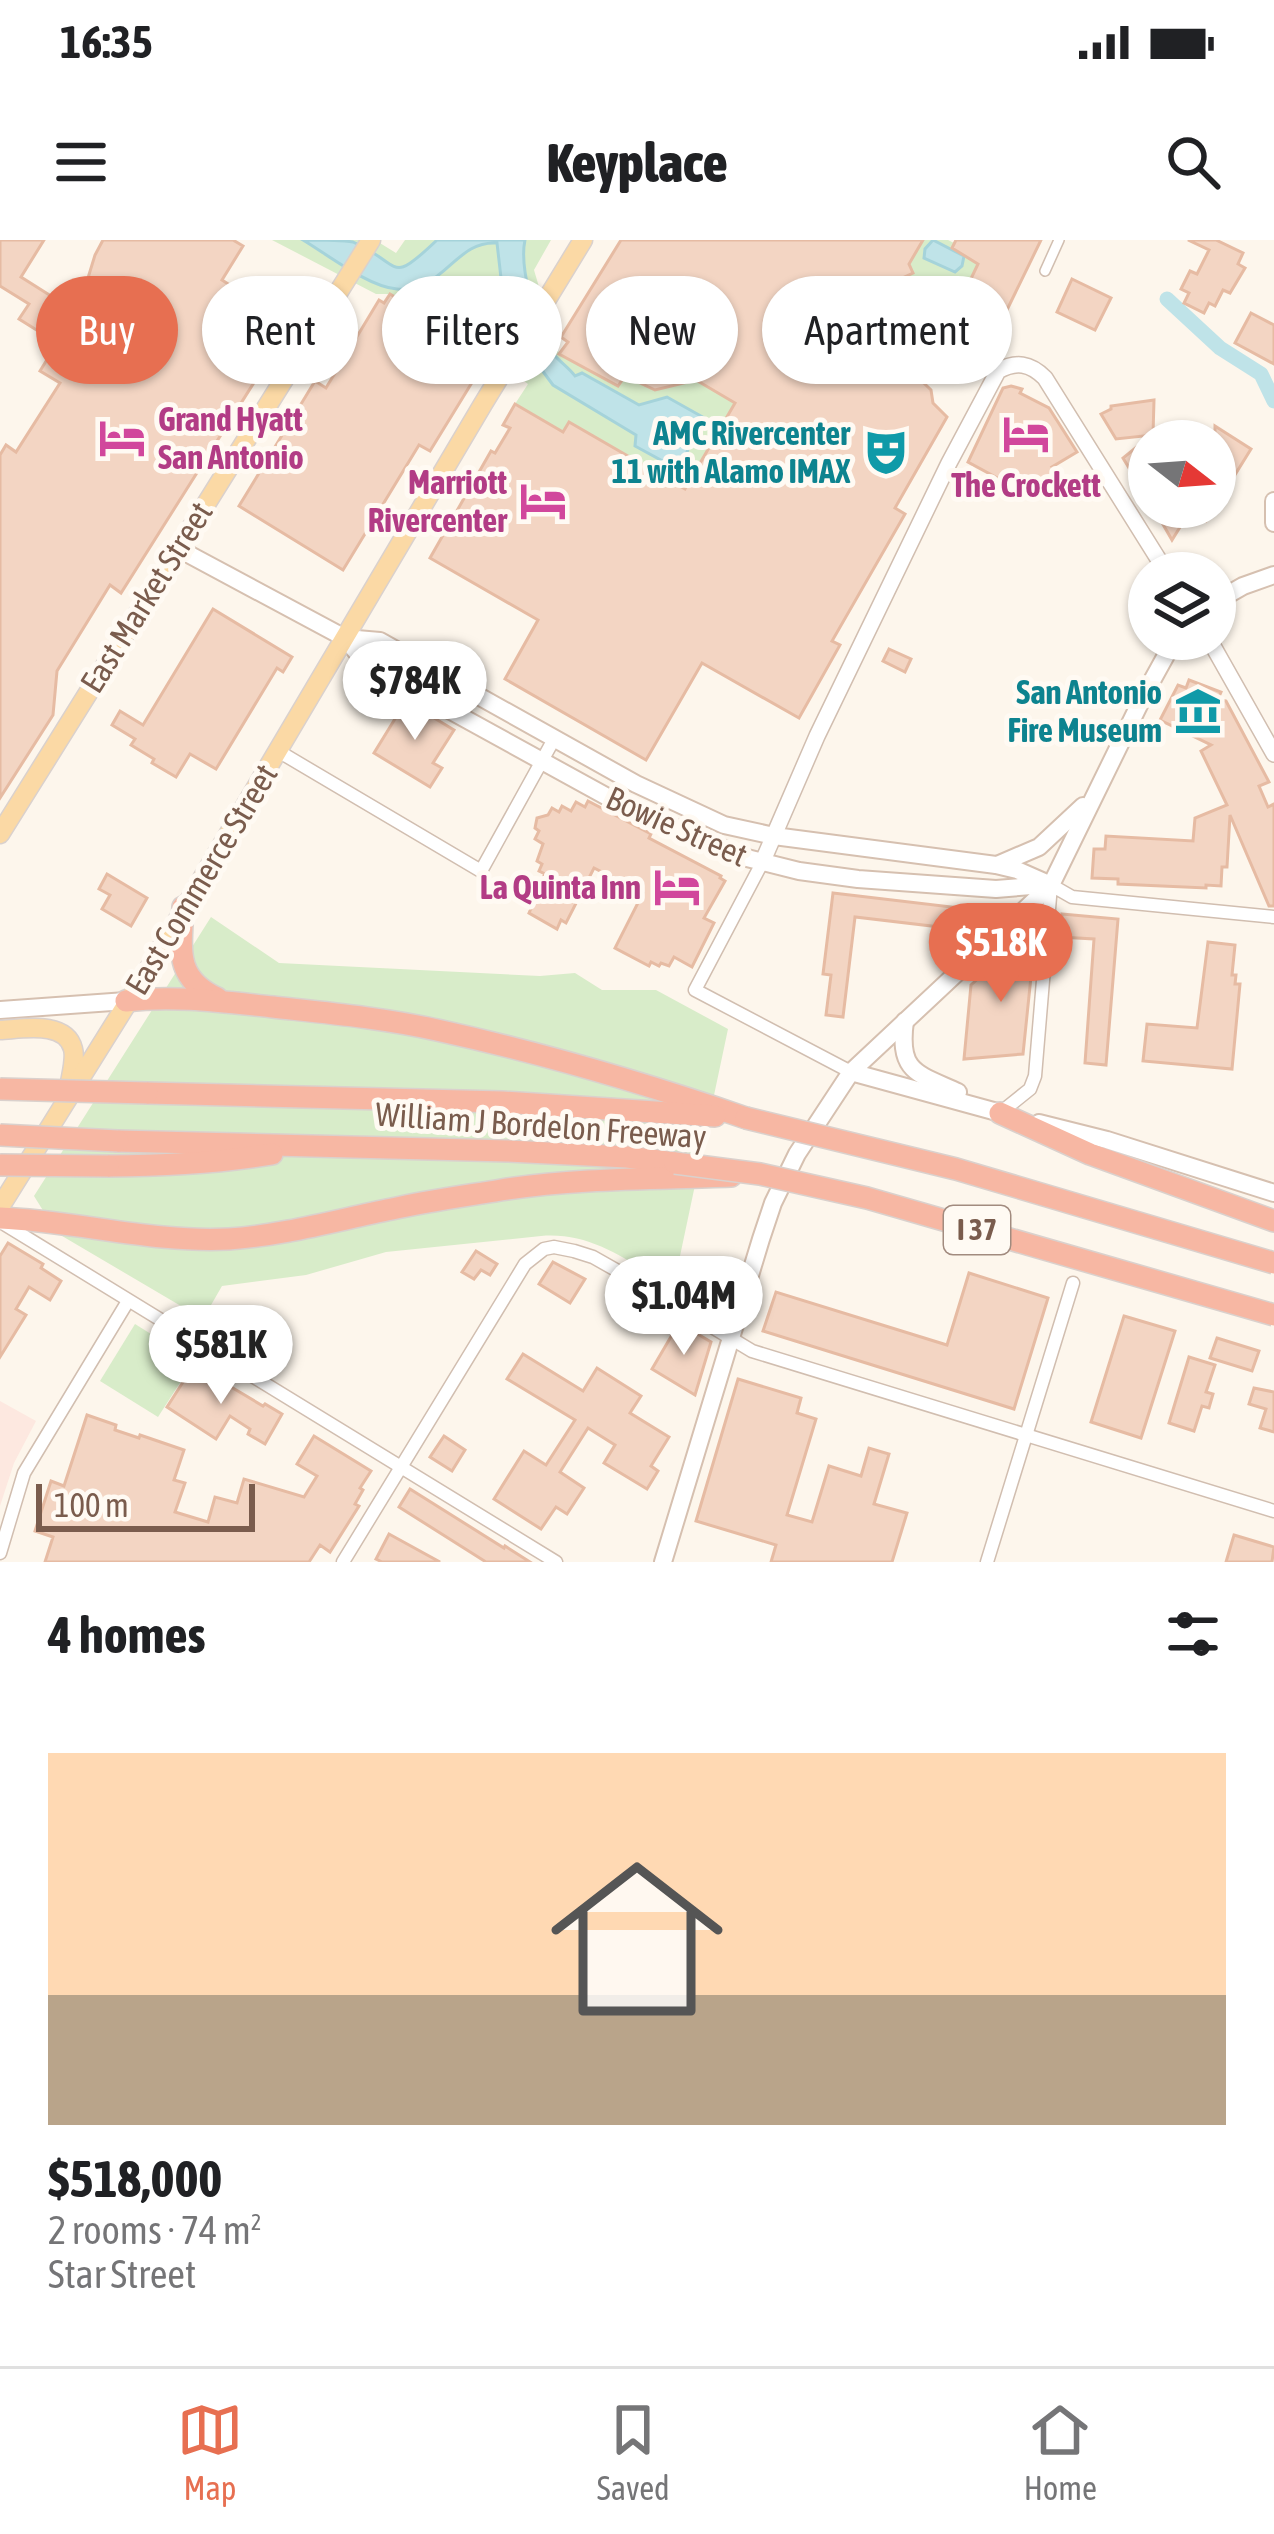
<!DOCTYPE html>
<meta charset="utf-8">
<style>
:root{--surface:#fff;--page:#f2f2f2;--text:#202124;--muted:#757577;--line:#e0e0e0;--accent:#e76f51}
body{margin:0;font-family:"Asap Condensed",sans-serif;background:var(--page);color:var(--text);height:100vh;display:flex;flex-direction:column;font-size:45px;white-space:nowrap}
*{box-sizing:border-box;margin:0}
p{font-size:39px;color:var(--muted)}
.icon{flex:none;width:66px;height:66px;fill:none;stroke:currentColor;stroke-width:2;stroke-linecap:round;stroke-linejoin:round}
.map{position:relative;height:1322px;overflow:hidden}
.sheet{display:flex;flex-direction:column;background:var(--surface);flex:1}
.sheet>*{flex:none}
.banner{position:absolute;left:36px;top:36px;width:1203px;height:108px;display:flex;gap:24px}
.needle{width:78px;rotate:107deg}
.buttons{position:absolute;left:1128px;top:180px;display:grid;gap:24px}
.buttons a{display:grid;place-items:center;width:108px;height:108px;border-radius:50%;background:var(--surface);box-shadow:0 3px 9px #0004;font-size:60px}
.scale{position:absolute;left:36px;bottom:30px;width:219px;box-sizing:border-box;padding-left:12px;border:6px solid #7a5c4d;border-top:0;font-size:33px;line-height:42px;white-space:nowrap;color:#7a5c4d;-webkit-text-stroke:9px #fffaf3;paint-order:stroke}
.price{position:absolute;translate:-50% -102px;padding:0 27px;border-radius:42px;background:#fff;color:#222;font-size:39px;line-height:78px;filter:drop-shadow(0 3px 6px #0008)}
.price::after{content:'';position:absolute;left:50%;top:72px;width:36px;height:27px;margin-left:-18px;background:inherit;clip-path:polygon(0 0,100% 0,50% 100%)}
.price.active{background:var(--accent);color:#fff}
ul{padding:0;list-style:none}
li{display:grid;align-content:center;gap:24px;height:636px;padding:0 48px}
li+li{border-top:3px solid var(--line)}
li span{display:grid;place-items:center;height:372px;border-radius:0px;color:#555}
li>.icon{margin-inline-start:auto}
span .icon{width:216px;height:216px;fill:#fffc;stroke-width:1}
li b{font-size:51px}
h2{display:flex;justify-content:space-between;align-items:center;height:144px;padding:0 48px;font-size:51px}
.pill{padding:0 42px;border-radius:54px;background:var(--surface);box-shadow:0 3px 9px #0004;font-size:42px;line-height:108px}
.pill.active{background:var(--accent);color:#fff}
.status{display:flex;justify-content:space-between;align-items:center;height:84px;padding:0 60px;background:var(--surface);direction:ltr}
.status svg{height:33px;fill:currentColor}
header{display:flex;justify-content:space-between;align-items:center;height:156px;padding:0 48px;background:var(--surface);font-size:54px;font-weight:800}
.tab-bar{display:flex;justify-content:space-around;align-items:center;height:168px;border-top:3px solid var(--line);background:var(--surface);font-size:33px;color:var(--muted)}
.tab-bar a{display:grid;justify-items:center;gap:6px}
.tab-bar .active{color:var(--accent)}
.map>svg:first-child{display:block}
</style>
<div class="status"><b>16:35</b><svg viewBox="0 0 49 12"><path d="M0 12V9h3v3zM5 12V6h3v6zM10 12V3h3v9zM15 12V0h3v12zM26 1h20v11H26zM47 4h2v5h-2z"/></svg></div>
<header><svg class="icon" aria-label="menu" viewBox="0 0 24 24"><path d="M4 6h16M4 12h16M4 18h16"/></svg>Keyplace<svg class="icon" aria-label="search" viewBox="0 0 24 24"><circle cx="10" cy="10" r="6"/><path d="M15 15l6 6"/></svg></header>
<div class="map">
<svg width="1274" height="1322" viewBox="0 0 1274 1322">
<rect width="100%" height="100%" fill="#fdf6ec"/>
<!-- commercial -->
<path fill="#fde8e0" d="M0,1161l36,20 -22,42 -14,43z"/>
<!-- green -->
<g fill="#d8ecc9">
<path d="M272,0h103l21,13 9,-13h146l-17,30 25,84 58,32 8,-10 30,14 41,-10 39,23 -50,86 -116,-67 -6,10 -48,-28 13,-20 -42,-31 -96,-59h-14z"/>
<path d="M923,0h25l6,3 -2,6 18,10 9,2 -22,47 -59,-28 14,-7 -5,-17 5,2z"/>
<path d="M211,677l68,46 261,13 35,-3 27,17h54l72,39 -48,227 -17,26c-39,-24 -74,-50 -122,-46l-155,16 -80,23 -84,11 -19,33 -146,-86 -23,-37z"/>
<path d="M135,1084l59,37 -36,56 -58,-36z"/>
</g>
<!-- water -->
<g fill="#bfe3e8" stroke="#a5d3da" stroke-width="3">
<path d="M303,0c16,0 37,0 50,2 50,22 35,45 84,-2h88c-6,27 10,82 23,107 6,11 20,19 27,29l7,-3 57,32 28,-8 41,23c-5,8 -9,11 -14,18 -5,6 -7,17 -13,26l-7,-4 -4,5 -35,-19 1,-11 -83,-50 -26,-35 -23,-46 -7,-61c-42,-3 -53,50 -100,46 -28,-2 -69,-34 -94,-49z"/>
<path d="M933,0l31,16 -2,10 -7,6 -31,-14 1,-9z"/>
</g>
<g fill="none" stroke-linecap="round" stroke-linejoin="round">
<!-- canal -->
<path stroke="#bfe3e8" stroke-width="15" d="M1167,59l53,49 41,26 13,27"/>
</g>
<!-- building -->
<g fill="#f3d5c3" stroke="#e6bba3" stroke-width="3">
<path d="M0,0h44l-23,37 49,31 5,-7 5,3 15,-49 8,-15h130l10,6 -21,34 69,44 -170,269 -11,-8 -53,86 -4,44 -53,83v-343l6,-10 10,7 44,-69 -20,-12 16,-26 -6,-4 1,-2 -32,-20 10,-15 -29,-18z"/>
<path d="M621,0h302l-14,24 4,9 -15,7 59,28 21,-44 -26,-16 4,-8h85l-55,113 -5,-2 -14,30 -89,-42 53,51 2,13 14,14 -52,91 10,6 -73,127 8,4 -41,73 -97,-55 -56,97 -141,-81 33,-59 -108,-62 61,-107 4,2 15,-25 -7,-3 12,-21 48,28 6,-10 116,67 50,-86 -39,-23 -41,10 -30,-14 -7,10 -59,-32 9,-12 -7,-5z"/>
<path d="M1188,0h28l27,13 -5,11 7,4 -15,25 -7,-3 -8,16 -6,-3 -5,10 -20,-10 5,-10 -8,-4 9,-18 7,3 12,-24z"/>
<path d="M1072,39l39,19 -16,32 -38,-18z"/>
<path d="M390,54l96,59 -10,17 3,1 -49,80 -11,-6 -76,125 -104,-64 76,-125 11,7 53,-88 5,3z"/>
<path d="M1251,73l23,12v39l-39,-21z"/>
<path d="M1011,146l11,3 -2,4 29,15 28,44 -25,15 11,14 -6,4 -15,4 -26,-6 -2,4 -46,-25 35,-74z"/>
<path d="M1154,160l-1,35 -37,4 -15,-25 10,-5v-3z"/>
<path d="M1215,186l36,23 -36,58v-66h-5l5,-8z"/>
<path d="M1149,197v64l-26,-43z"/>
<path d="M1153,267h62l-9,14 -16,-10 -18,29z"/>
<path d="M213,369l79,48 -9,15 -6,-4 -61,101 -26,-15 -14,23 -24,-14 2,-4 -23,-14 4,-6 -23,-14 8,-14 23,14z"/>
<path d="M889,409l22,10 -6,13 -22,-11z"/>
<path d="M1189,440l32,12 -3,7 8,2 43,81 -10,4 9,21 6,-3v102h-5l-39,-91 -3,52h-5l-1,19 -15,-1v3l-88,-4v-5l-26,-1 2,-29h11l1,-13 87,5 2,-23 32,-13 -26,-54 10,-6 -51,-25 18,-35 8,3z"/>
<path d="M406,461l48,29 -21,33 9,5 -12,19 -56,-34z"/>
<path d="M588,561l63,33 -2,4 72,38 -1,2 5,3 -21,37 10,5 -22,44 -18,-10 -5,9 -8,-3 -2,3 -8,-4 -2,4 -34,-18 28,-55 -49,-25 -28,55 -5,-3 -4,9 -28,-16 4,-9 -3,-1 15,-29 -6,-3 3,-7 -5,-3 6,-17 -8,-5 4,-8 -4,-3 2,-10 11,-3 4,-7 7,4 3,-6 9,5 5,-9 9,5z"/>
<path d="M107,634l40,24 -16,28 -29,-17 8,-14 -11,-6z"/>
<path d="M833,653l144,17 -3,21 -119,-14 -12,100 -17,-2 5,-40 -8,-1z"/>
<path d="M1062,674l56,5 -12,146 -21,-2 9,-124 -34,-2z"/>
<path d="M1028,694l7,4 -12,116 -59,5 7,-74z"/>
<path d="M1208,702l27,3 -3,30h4l-1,9h5l-8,85 -89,-8 4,-37 50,4z"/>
<path d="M8,1003l35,21 -2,4 20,13 -11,19 -21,-13 -13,22 10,6 -26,42v-101z"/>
<path d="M476,1011l21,13 -7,11 -9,-5 -7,9 -12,-7z"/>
<path d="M553,1022l32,17 -15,24 -31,-19z"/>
<path d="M969,1033l79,25 -34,111 -251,-78 13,-39 171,53z"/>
<path d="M1124,1076l51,15 -34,107 -50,-16z"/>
<path d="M679,1083l32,19 -16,53 -43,-26z"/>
<path d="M1217,1098l42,13 -7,20 -42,-13z"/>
<path d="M523,1114l60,37 14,-23 44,28 -11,17 39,24 -18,29 7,5 -11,18 -43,-26 11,-18 -27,-17 -28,44 24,16 -17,26 -11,-7 -15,22 -47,-30 30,-48 22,14 29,-45 -68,-41z"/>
<path d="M1189,1117l26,8 -9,27 7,2 -4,14 -7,-2 -8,25 -25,-8z"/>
<path d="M194,1125l69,41 2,-2 17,10 -17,30 -17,-10 2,-5 -20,-13 -14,23 -49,-32z"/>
<path d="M738,1139l63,19 -4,15 19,6 -29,96 25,7 17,-56 32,10 8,-28 20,6 -15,50 33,9 -15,49h-121l5,-17 -80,-24z"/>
<path d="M1254,1148l20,4v40l-14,-4 6,-19 -17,-5z"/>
<path d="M87,1175l29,10 -1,5 24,8 1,-3 44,15 -10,30 11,3 -10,29 33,10 7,-25 22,6 7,-24 60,18 13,-21 -20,-12 17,-28 57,35 -11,17 3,2 -8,14 4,2 -29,46 -10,-7 -11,17h-264l8,-25 -18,-6 16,-50 13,5z"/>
<path d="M444,1196l21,14 -13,21 -22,-14z"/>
<path d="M410,1249l94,59 1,-2 25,16h-44l-87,-55z"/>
<path d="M389,1294l51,28h-58l-6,-3z"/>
<path d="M1234,1295l40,12 -2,15h-46z"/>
</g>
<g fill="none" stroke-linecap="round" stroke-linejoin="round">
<defs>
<path id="pedestrian" d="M1045,31l14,-31"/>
<g id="minor">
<path d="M278,511l203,120 73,-132"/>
<path d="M762,623l-67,127 156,82"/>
<path d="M1000,873l30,-24 5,-13 16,-191 21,12 202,20"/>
<path d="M1,982l555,340"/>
<path d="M0,1313l24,-80 104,-172"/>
<path d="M343,1322l182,-298 19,-15 10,-2 20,4 19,6 53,30 106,64 522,160"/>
<path d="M987,1322l86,-279"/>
</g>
<g id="tertiary">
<path d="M1209,399l65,115"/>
<path d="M762,623l55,-127 132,-273 49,-92c18,-10 32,-8 47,7l122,195"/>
</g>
<g id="secondary">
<path d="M1274,261v22"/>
<path d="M177,308l168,90 35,3 256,143 88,41 50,11 222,29 21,5 34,15"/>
<path d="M1215,362l28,-16 31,-11"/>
<path d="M345,398l22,27 13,7 242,133 121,52 56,14 59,8 138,10 48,-4"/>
<path d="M997,625l42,-18 44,-41"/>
<path d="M0,770l126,-9"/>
<path d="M905,781c-7,51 11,52 53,71"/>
<path d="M851,832l157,43"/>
<path d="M1039,883l68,17 167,53"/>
<path d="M663,1322l98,-323 12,-36 24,-49 54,-82 200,-187 92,-188 32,-58"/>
</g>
<g id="primary">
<path d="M0,594l371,-594"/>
<path d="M0,790c22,-1 66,-10 73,19 3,11 -3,29 -4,40"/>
<path d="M0,967l148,-237 335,-566 100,-164"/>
</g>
<g id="motorway">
<path d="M183,667c-2,42 -9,71 34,91"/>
<path d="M126,761c49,-6 98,1 147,6 55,6 110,11 164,23 105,23 207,53 309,88"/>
<path d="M147,853l355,9 213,14"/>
<path d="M1000,873l90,41 184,67"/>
<path d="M118,901l390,10 119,6 48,6"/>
<path d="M108,926c54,0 109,-3 164,-12"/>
<path d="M0,978c77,3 152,25 229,21 56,-4 108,-19 163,-30 36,-8 73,-13 109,-19 76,-12 153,-11 230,-14"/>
</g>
</defs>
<!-- pedestrian casing -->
<use href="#pedestrian" stroke="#d1beb0" stroke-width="12"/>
<!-- minor casing -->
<use href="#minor" stroke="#d1beb0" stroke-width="15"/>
<!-- tertiary casing -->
<use href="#tertiary" stroke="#d1beb0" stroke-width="18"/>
<!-- secondary casing -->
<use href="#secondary" stroke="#d6c0b0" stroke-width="20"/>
<!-- primary casing -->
<use href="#primary" stroke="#dad1cd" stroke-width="21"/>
<!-- motorway casing -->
<use href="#motorway" stroke="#dad1cd" stroke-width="24"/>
<!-- pedestrian -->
<use href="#pedestrian" stroke="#fff" stroke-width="9"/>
<!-- minor -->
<use href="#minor" stroke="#fff" stroke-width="12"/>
<!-- tertiary -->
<use href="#tertiary" stroke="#fff" stroke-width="15"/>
<!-- secondary -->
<use href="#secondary" stroke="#fff" stroke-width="16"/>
<!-- primary -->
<use href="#primary" stroke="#fbd9a5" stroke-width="18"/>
<!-- motorway -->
<use href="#motorway" stroke="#f7b7a3" stroke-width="21"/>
<defs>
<g id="motorway-bridge">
<path d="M0,849l147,4"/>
<path d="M746,878l210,51 318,94"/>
<path d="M0,895l118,6"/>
<path d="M675,923l85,11 107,24 407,117"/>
<path d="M0,925l108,1"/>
</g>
</defs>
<!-- motorway-bridge casing -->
<use href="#motorway-bridge" stroke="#dad1cd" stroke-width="24" stroke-linecap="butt"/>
<!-- motorway-bridge -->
<use href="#motorway-bridge" stroke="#f7b7a3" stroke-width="21"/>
</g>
<!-- icons -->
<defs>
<symbol id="hotel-bare" viewBox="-9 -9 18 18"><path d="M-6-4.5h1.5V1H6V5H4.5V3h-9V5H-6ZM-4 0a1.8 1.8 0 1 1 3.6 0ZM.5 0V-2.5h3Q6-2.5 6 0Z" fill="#d1479c" stroke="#fffaf3" stroke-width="2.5" paint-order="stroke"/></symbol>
<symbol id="theatre-bare" viewBox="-9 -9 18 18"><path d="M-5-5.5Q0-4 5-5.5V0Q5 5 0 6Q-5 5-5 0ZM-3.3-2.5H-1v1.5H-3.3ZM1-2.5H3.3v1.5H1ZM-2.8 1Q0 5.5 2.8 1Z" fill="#0f9aa8" stroke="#fffaf3" stroke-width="2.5" paint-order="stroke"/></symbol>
<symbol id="museum-bare" viewBox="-9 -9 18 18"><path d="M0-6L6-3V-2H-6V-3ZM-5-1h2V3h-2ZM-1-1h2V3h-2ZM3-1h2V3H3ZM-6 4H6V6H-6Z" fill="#0f9aa8" stroke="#fffaf3" stroke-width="2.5" paint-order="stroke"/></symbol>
</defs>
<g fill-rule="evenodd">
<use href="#hotel-bare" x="993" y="161" width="66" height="66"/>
<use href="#hotel-bare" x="89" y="165" width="66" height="66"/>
<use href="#theatre-bare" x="853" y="179" width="66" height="66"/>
<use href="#hotel-bare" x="510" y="228" width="66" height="66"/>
<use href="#museum-bare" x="1165" y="438" width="66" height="66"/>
<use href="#hotel-bare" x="644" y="614" width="66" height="66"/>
</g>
<g text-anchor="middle" stroke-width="10" stroke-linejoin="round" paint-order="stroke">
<!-- shield labels -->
<rect fill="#fffaf3" stroke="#a28b7f" stroke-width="3" x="944" y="966" width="66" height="48" rx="9"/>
<g font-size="30" font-weight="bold" fill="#7a5c4d">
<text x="977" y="1000">I 37</text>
</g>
<!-- hotel labels -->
<g font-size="33" font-weight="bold" fill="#b23c85" stroke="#fffaf3" text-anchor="end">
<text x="158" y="191" text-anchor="start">Grand Hyatt<tspan x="158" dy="38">San Antonio</tspan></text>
<text x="507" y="254">Marriott<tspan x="507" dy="38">Rivercenter</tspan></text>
<text x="1026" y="257" text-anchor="middle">The Crockett</text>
<text x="641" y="659">La Quinta Inn</text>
</g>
<!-- culture labels -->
<g font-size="33" font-weight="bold" fill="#0d838f" stroke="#fffaf3" text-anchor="end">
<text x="850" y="205">AMC Rivercenter<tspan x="850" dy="38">11 with Alamo IMAX</tspan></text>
<text x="1162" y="464">San Antonio<tspan x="1162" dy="38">Fire Museum</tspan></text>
</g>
<!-- street labels -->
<g font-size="33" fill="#7a5c4d" stroke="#fffaf3">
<text transform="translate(146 357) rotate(-58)" y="12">East Market Street</text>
<text transform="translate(677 586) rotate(24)" y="12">Bowie Street</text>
<text transform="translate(201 639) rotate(-59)" y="12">East Commerce Street</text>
<text transform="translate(541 885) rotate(4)" y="12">William J Bordelon Freeway</text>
</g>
</g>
</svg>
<div class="buttons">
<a><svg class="needle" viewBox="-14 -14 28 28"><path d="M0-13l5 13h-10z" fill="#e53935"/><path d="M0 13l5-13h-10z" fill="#757577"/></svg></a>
<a><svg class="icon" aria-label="layers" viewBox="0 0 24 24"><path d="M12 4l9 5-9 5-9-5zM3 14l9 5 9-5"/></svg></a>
</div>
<div class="scale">100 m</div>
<b class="price" style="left:415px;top:503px">$784K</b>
<b class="price active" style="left:1001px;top:765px">$518K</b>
<b class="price" style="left:684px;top:1118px">$1.04M</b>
<b class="price" style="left:221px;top:1167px">$581K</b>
<div class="banner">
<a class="pill active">Buy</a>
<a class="pill">Rent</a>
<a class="pill">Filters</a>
<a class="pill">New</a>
<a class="pill">Apartment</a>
</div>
</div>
<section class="sheet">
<h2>4 homes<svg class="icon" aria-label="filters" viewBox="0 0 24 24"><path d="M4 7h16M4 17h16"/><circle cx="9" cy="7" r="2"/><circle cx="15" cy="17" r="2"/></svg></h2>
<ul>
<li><span style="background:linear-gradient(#ffd9b3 65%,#b9a48a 0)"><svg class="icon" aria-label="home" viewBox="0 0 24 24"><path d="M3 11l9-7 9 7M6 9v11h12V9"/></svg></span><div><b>$518,000</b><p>2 rooms · 74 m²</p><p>Star Street</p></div></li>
</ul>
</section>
<nav class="tab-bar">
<a class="active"><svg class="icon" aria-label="map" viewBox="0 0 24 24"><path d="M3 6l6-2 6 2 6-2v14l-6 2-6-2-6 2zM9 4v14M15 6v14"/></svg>Map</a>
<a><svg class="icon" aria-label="saved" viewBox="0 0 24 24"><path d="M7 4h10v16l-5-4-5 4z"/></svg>Saved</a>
<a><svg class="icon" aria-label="home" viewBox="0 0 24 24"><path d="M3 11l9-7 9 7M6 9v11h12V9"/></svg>Home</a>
</nav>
